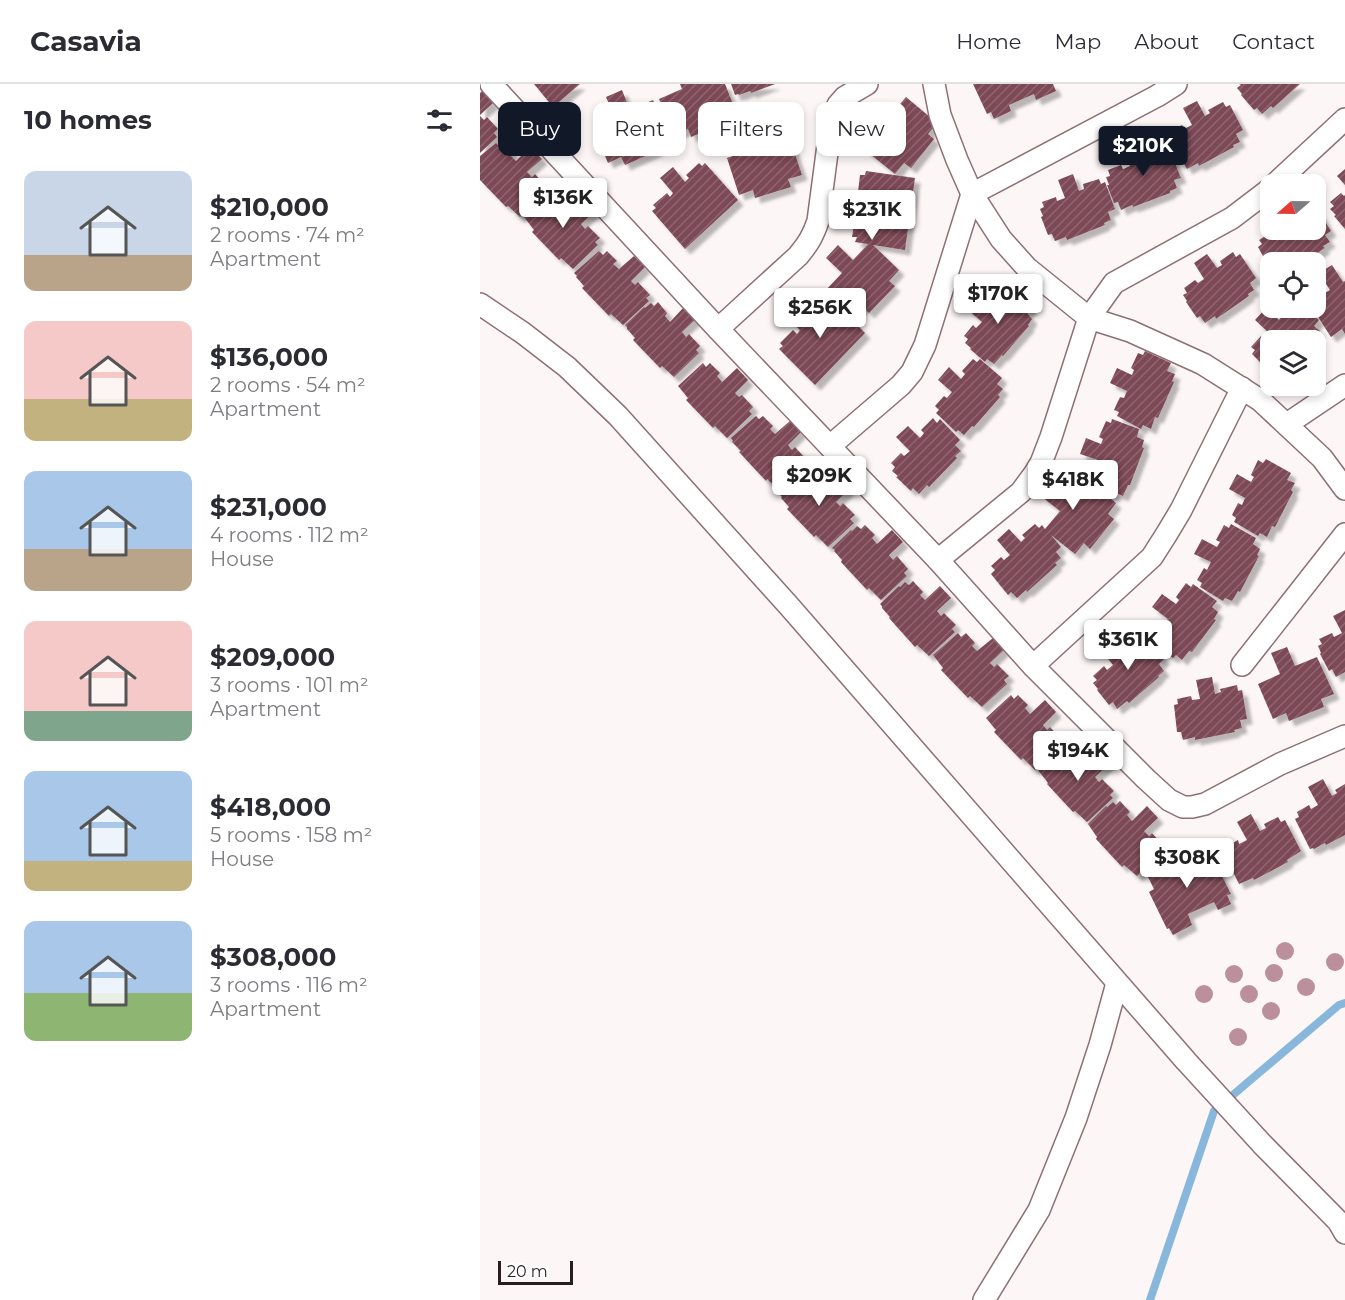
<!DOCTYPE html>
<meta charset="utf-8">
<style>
:root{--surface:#fff;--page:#f2f2f3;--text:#2b2b33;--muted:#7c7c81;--line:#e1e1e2;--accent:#111827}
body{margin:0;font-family:Montserrat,sans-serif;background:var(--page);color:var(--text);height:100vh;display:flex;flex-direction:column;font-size:22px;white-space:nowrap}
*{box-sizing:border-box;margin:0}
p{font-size:20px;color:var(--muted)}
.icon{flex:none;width:33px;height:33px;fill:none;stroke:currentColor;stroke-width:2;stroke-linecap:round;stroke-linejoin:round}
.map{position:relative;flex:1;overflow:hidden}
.sheet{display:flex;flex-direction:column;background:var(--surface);width:480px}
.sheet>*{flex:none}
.banner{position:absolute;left:18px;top:18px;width:570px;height:54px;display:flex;gap:12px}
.needle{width:39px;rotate:250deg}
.controls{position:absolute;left:780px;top:90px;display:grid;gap:12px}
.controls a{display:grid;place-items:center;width:66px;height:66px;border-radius:12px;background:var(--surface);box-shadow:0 3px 9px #0003;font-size:30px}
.scale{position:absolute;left:18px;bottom:15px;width:75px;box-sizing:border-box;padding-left:6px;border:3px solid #291d20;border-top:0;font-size:16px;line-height:21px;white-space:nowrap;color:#291d20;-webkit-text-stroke:4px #fff;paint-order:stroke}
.price{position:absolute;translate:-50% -51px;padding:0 14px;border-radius:6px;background:#fff;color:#222;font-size:20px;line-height:39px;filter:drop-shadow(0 2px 3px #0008)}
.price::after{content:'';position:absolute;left:50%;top:36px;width:18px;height:14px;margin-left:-9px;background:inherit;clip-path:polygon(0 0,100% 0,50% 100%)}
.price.active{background:var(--accent);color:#fff}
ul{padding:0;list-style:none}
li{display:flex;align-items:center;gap:18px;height:150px;padding:0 24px}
li span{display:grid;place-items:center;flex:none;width:168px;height:120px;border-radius:12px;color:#555}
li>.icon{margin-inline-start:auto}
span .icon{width:72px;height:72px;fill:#fffc;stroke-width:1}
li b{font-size:26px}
h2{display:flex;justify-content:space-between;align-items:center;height:72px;padding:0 24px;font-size:26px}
.pill{padding:0 21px;border-radius:12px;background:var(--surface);box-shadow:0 3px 9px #0003;font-size:21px;line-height:54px}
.pill.active{background:var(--accent);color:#fff}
header{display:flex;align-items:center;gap:36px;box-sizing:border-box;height:84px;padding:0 30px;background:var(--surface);border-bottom:2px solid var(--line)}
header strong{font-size:28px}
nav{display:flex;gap:33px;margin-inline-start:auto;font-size:21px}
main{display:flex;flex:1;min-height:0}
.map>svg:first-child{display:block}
</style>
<header>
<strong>Casavia</strong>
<nav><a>Home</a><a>Map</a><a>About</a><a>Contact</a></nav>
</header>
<main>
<section class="sheet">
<h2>10 homes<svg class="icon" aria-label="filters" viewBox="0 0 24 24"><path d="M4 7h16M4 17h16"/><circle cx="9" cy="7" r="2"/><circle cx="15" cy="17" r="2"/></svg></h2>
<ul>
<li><span style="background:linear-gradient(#c9d6e8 70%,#b9a48a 0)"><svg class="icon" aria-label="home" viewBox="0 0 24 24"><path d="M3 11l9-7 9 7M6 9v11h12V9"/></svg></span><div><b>$210,000</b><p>2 rooms · 74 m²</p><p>Apartment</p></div></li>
<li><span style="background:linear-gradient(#f6c9c9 65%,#c2b280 0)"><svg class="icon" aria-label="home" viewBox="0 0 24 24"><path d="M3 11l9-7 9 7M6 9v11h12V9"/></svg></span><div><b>$136,000</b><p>2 rooms · 54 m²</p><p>Apartment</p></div></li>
<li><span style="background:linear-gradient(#a9c7e8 65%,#b9a48a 0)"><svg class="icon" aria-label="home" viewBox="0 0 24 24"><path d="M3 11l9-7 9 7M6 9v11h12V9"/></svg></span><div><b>$231,000</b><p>4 rooms · 112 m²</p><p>House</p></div></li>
<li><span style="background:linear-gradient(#f6c9c9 75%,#7fa58c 0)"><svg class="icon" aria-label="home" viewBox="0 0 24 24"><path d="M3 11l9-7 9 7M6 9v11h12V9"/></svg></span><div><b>$209,000</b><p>3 rooms · 101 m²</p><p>Apartment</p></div></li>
<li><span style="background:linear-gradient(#a9c7e8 75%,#c2b280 0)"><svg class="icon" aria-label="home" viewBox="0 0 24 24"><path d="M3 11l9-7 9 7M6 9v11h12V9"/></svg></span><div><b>$418,000</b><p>5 rooms · 158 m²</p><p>House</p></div></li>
<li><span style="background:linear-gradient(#a9c7e8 60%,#8fb573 0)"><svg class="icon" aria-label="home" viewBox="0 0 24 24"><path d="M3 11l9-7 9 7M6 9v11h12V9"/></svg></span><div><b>$308,000</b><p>3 rooms · 116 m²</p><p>Apartment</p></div></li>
</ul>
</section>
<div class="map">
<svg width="865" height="1216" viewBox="0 0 865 1216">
<defs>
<pattern id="building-hatch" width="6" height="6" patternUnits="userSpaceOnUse" patternTransform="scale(1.5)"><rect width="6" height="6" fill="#7d4a57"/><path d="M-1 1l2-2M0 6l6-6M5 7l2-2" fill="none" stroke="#8e6670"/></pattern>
<filter id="shadow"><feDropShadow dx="5.5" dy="5.5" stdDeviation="1.5" flood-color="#0004"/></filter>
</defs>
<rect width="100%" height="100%" fill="#fdf6f7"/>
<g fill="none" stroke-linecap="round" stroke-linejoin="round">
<!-- stream -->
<path stroke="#87b8db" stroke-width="8" d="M670,1216l64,-189 125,-106 6,-2"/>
</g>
<!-- building -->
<g fill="url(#building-hatch)" filter="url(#shadow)">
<path d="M54,0h46l-27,23z"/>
<path d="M200,0h45l10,25 -13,6 4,7 -35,15 -3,-8 -13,6 -16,-36 23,-10z"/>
<path d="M251,0h44l-24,9 -1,-2 -11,4 -1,-1 -3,1z"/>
<path d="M493,0h80l3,7 -20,9 -2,-6 -25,11 2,6 -17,8 -3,-7 -4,2z"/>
<path d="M759,0h61l-27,24 -2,-2 -9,8 -5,-6 -3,2 -13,-15 1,-1 -5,-6 4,-3z"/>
<path d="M142,6l8,20 23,-10 16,37 -13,6 3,7 -34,15 -4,-8 -13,6 -15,-35 22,-10 -9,-21z"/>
<path d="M2,7l11,12 -13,12v-22z"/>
<path d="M426,13l31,26 -9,11 6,5 -23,29 -7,-5 -9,11 -30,-24 15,-20 -17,-14 11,-13 16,13z"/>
<path d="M717,17l8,15 5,-3 -2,-3 15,-8 3,5 4,-2 13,25 -7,4 4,8 -7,3 1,2 -35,19 -1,-3 -11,6 -4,-7 -3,2 -12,-25 4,-2 -2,-5 12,-7 2,4 8,-4 -9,-17z"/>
<path d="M0,32l4,4 3,-3 11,12 -4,4 3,4 -17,16z"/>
<path d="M280,40l6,20 23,-8 13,39 -14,4 3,8 -36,11 -2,-8 -14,5 -12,-37 23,-8 -7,-21z"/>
<path d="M23,58l10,10 -3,3 6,6 14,-14 12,12 -15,13 5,5 3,-3 11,12 -4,4 3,3 -25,24 -12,-11 -2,1 -26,-27v-24l16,-13 3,3z"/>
<path d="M659,59l6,16 5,-2 -1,-4 16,-6 2,5 3,-1 11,27 -7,2 3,8 -7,3v2l-37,14 -1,-2 -11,5 -3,-8 -4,1 -7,-18h2l-3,-8 4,-1 -2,-6 13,-5 2,4 7,-3 -6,-17z"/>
<path d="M219,79l3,3 3,-3 33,37 -53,49 -33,-38 4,-3 -3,-3 14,-12 3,4 3,-4 -13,-15 13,-11 12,15 4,-4 -3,-3z"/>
<path d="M865,85v16l-8,-9z"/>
<path d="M386,87l49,7 -10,72 -32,-5 26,25 -10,11 6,5 -26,27 -6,-6 -10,11 -28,-27 17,-18 -16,-15 12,-13 15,15 15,-16 -13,-2 2,-5h-5l3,-18 5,1v-5l-19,-4 2,-16 19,4 1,-6 -5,-1 2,-17h5z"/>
<path d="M593,90l6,17 5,-2 -1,-5 16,-5 2,5 4,-2 10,27 -7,3 3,8 -7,3 1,2 -38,15 -1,-3 -11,4 -3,-7 -4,1 -7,-18 2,-1 -3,-7 4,-2 -2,-5 14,-5 1,4 8,-3 -7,-18z"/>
<path d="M861,109l3,3 1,-1v34l-11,-13 2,-1 -6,-6 4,-3 -4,-4z"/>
<path d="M76,110l10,11 -3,3 6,6 14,-15 12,12 -14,13 4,5 3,-3 12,12 -5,4 3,3 -25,24 -12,-11 -2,2 -27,-28 2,-2 -10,-13 19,-18 1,1 6,-5 3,3z"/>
<path d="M836,123l15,24 -6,4 5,7 -7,4 2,2 -21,14h-34v7l-12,-22 4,-3 -3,-4 12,-8 2,4 7,-5 -2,-1h38z"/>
<path d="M119,167l4,4 4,-4 10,10 -4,3 6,5 15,-13 11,11 -14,14 4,4 3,-3 12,13 -4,3 3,3 -26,24 -12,-11 -2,2 -27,-28 2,-2 -8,-9 1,-1 -3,-3z"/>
<path d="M753,168l3,5 4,-3 16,24 -6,5 4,7 -6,4 1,2 -33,23 -1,-3 -10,7 -5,-7 -3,2 -11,-16 1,-1 -4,-6 4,-2 -3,-5 11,-8 3,3 6,-4 -10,-16 13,-9 10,14 5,-3 -2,-4z"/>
<path d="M852,181l11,17 2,-1v53l-3,-5 -11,8 -15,-23 4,-2 -4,-7 8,-5 -3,-5 9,-5 -11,-17z"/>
<path d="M522,204l5,4 3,-4 22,20 -5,5 5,6 -4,6 1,1 -26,30 -1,-1 -8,9 -7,-5 -2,3 -15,-13 1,-1 -6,-5 3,-4 -4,-3 9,-11 3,3 6,-6 -15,-13 11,-12 13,11 4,-5 -4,-2z"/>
<path d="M343,214l4,4 3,-4 35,35 -50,52 -36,-36 4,-3 -3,-3 13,-13 4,4 3,-4 -14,-14 12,-12 12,14 4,-4 -2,-3z"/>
<path d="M178,218l9,11 -2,3 5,6 14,-15 12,12 -14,13 4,5 3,-3 11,12 -4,4 3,3 -25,24 -12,-11 -2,2 -27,-28 2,-2 -8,-9v-2l-2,-2 19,-18 1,1 6,-5 3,3z"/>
<path d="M786,224l13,12 3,-5 -2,-3 4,-4h22l13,12 -5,6 6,5 -5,6 2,1 -2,2h-45v32l-18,-18 3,-4 -4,-3 10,-11 3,3 5,-6 -14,-13z"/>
<path d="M665,267l26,12 -4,8 8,3 -3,7 2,1 -16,36 -3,-1 -4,12 -8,-4 -2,4 -24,-13 2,-4 -5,-2 6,-13 4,1 3,-7 -17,-8 7,-15 15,7 2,-5 -3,-2 7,-15 5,2z"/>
<path d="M493,275l4,3 3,-3 22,19 -5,6 6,5 -5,6 2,2 -26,30 -2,-1 -8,9 -6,-5 -2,2 -20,-19 3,-3 -4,-4 9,-10 3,2 5,-6 -14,-12 11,-13 12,12 4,-5 -3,-3z"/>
<path d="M223,279l3,4 4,-4 10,10 -3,3 5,6 15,-14 11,12 -13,13 4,4 3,-2 11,12 -4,4 3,3 -25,24 -12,-12 -2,2 -27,-28 2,-2 -10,-12z"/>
<path d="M276,332l3,3 4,-3 10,10 -3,3 5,5 15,-13 11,11 -13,13 4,5 3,-3 11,12 -4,4 3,4 -26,23 -12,-11 -1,2 -27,-29 2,-1 -9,-9 1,-1 -2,-3z"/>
<path d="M453,334l4,5 3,-4 20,21 -5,5 6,6 -6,5 2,2 -28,29 -2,-2 -8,9 -6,-6 -2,3 -15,-14 2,-1 -6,-5 3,-4 -4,-4 10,-10 3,3 6,-5 -14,-14 12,-11 12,12 4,-5 -3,-3z"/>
<path d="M632,335l27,10 -2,8 7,3 -2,7 2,1 -14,37h-2l-5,11 -7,-3 -2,4 -11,-5 13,11 -8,11 6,5 -24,30 -6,-6 -9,11 -24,-19 10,12 -5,5 5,6 -6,5 2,2 -30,27 -1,-2 -9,8 -6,-6 -3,3 -17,-21 4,-4 -4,-4 10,-9 3,3 6,-5 -13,-15 12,-11 12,13 4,-4 -3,-3 13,-11 4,4 3,-3 3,4 15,-18 -18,-14 11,-14 16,14 16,-19 1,1 5,-13 4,2 3,-8 -18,-6 6,-16 15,6 2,-5 -4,-2 7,-16 5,2z"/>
<path d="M786,375l25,14 -4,7 8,3 -4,7 2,2 -18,35 -3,-1 -5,11 -7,-4 -2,3 -24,-14 2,-4 -4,-3 6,-12 4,2 3,-7 -16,-9 8,-15 14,8 3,-5 -3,-2 7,-15 5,3z"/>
<path d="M325,388l3,4 4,-4 9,10 -3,3 6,6 15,-14 11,12 -14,13 4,4 3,-3 12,12 -5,4 4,4 -26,24 -12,-12 -2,2 -27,-28 2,-2 -8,-9 1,-1 -2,-2z"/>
<path d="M751,440l25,14 -3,6 7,5 -3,6 2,1 -19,36 -2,-1 -6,10 -7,-3 -2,3 -23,-14 2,-4 -5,-3 7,-12 3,2 4,-8 -17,-8 8,-15 15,8 3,-5 -4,-2 8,-15 5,3z"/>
<path d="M385,441l10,10 -3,3 5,6 15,-14 11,12 -14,13 4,5 4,-4 11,13 -4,4 3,3 -26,24 -12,-12 -2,2 -26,-28 1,-2 -8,-9 1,-1 -3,-2 19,-18 1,1 5,-5 4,3z"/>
<path d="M433,497l10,11 -3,3 5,5 15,-14 11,12 -14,13 4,5 3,-3 12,12 -4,4 3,3 -26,24 -12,-11 -2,2 -26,-29 1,-1 -8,-9v-2l-2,-2 19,-18 1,1 5,-5 4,3z"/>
<path d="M706,499l5,4 2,-3 24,17 -5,6 6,5 -4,7 2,1 -24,32 -3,-1 -7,9 -6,-5 -3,3 -15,-11 1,-2 -6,-4 2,-4 -4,-3 8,-12 4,3 5,-6 -16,-12 10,-13 14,10 3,-4 -3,-3z"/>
<path d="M865,526v62l-9,5 -4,-8 -3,2 -9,-17 1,-1 -3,-7 4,-2 -3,-5 13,-6 2,4 8,-4 -9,-17z"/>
<path d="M478,549l3,4 5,-4 9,10 -3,3 5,5 16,-13 11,12 -14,13 4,4 3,-3 12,12 -5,4 3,4 -25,23 -12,-11 -2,2 -27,-28 2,-2 -10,-13z"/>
<path d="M659,551l4,5 3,-3 18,22 -5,5 5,7 -6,5 1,1 -30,26 -2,-2 -10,8 -4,-7 -4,3 -12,-15 1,-1 -5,-6 4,-3 -4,-4 11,-10 3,4 6,-5 -12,-15 12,-11 11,14 5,-4 -3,-3z"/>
<path d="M807,563l8,19 22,-9 17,37 -13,5 3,8 -35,14 -3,-8 -13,6 -15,-35 22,-10 -9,-21z"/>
<path d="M732,593l3,17 6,-2 -1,-3 17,-4 1,6 4,-1 5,29 -7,1 2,8 -8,2 1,2 -40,8v-3l-12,3 -2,-8h-4l-3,-27 4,-1 -1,-5 14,-3 1,4 8,-1 -4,-19z"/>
<path d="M531,611l3,4 4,-4 10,10 -3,3 5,6 15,-14 11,12 -13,13 4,5 3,-3 11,12 -4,4 3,3 -25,24 -12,-12 -2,2 -27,-28 2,-2 -10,-12z"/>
<path d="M591,663l10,11 -3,3 5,5 15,-14 11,12 -14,13 4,5 3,-3 12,12 -4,4 3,3 -26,24 -12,-11 -2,1 -26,-28 1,-1 -10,-13 19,-18 1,1 6,-5 3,3z"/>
<path d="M843,695l9,17 5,-3 -2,-3 10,-6v51l-19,10 -1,-2 -11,6 -1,-1 -3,1 -15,-30 4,-2 -2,-5 12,-7 2,4 7,-4 -10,-18z"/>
<path d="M640,717l10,11 -3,3 5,6 15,-15 11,12 -14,13 5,5 3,-3 11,12 -4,4 3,3 -25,24 -13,-11 -2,2 -26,-28 1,-2 -9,-13 18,-18 1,1 6,-5 3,3z"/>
<path d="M771,730l9,17 6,-3 -2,-4 14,-7 3,5 4,-2 16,31 -14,9 1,2 -34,18 -1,-2 -14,6 -15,-30 4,-2 -3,-5 13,-7 1,4 8,-4 -10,-18z"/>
<path d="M699,765l8,18 5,-3 -3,-6 15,-7 6,13 5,-2 16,32 -4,1 4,9 -13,6 -4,-8 -26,12 4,11 -19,10 -4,-7 -2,1 -18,-37 5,-3 -6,-12 17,-8 3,7 4,-1 -9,-18z"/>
</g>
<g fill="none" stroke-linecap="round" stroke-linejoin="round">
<defs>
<g id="street">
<path d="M11,0l227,245 220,231 95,106 113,113 23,21 14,7h9l13,-3 75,-40 65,-28"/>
<path d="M454,0l6,31 17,45 15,34 29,45 26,29 62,50 41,13 73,33 57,36 62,58 23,31"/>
<path d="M795,100l70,-65"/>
<path d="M0,220l43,29 44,34 51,49 171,190 397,455 76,83 76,77 7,12"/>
<path d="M238,245l80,-73c10,-12 15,-20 20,-35l12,-91 4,-17 4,-8 7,-8 22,-13"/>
<path d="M807,340l58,-39"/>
<path d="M350,362l71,-61 11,-13 13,-27 47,-151 185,-98 19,-12"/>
<path d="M458,476l83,-68 14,-19 6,-10 10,-26 38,-119 25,-35 118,-65 38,-29"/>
<path d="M762,581l103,-131"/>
<path d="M553,582l119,-109 14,-22 15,-25 61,-122"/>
<path d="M504,1216l55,-90 37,-92 24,-73 17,-62"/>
</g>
</defs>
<!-- street casing -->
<use href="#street" stroke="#8e6f76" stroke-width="24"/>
<!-- street -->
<use href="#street" stroke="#fff" stroke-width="21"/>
</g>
<!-- trees -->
<g fill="#bb909c">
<circle cx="805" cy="867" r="9"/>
<circle cx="855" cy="878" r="9"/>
<circle cx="794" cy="889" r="9"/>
<circle cx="754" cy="890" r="9"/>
<circle cx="826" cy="903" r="9"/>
<circle cx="724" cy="910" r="9"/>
<circle cx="769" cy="910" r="9"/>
<circle cx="791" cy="927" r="9"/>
<circle cx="758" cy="953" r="9"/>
</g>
</svg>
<div class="controls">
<a><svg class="needle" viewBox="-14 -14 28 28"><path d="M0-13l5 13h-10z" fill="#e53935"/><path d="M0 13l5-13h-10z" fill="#7c7c81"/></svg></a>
<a><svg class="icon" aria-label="locate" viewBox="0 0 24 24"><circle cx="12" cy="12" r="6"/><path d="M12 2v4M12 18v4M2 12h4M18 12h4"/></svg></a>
<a><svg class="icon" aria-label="layers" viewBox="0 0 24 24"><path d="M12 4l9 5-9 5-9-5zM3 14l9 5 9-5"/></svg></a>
</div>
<div class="scale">20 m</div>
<b class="price active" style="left:663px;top:93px">$210K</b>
<b class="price" style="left:83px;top:145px">$136K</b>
<b class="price" style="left:392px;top:157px">$231K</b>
<b class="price" style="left:518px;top:241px">$170K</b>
<b class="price" style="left:340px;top:255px">$256K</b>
<b class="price" style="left:339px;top:423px">$209K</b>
<b class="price" style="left:593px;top:427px">$418K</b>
<b class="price" style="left:648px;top:587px">$361K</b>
<b class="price" style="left:598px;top:698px">$194K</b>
<b class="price" style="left:707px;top:805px">$308K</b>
<div class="banner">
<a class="pill active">Buy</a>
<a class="pill">Rent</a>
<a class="pill">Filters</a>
<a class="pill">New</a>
</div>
</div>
</main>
